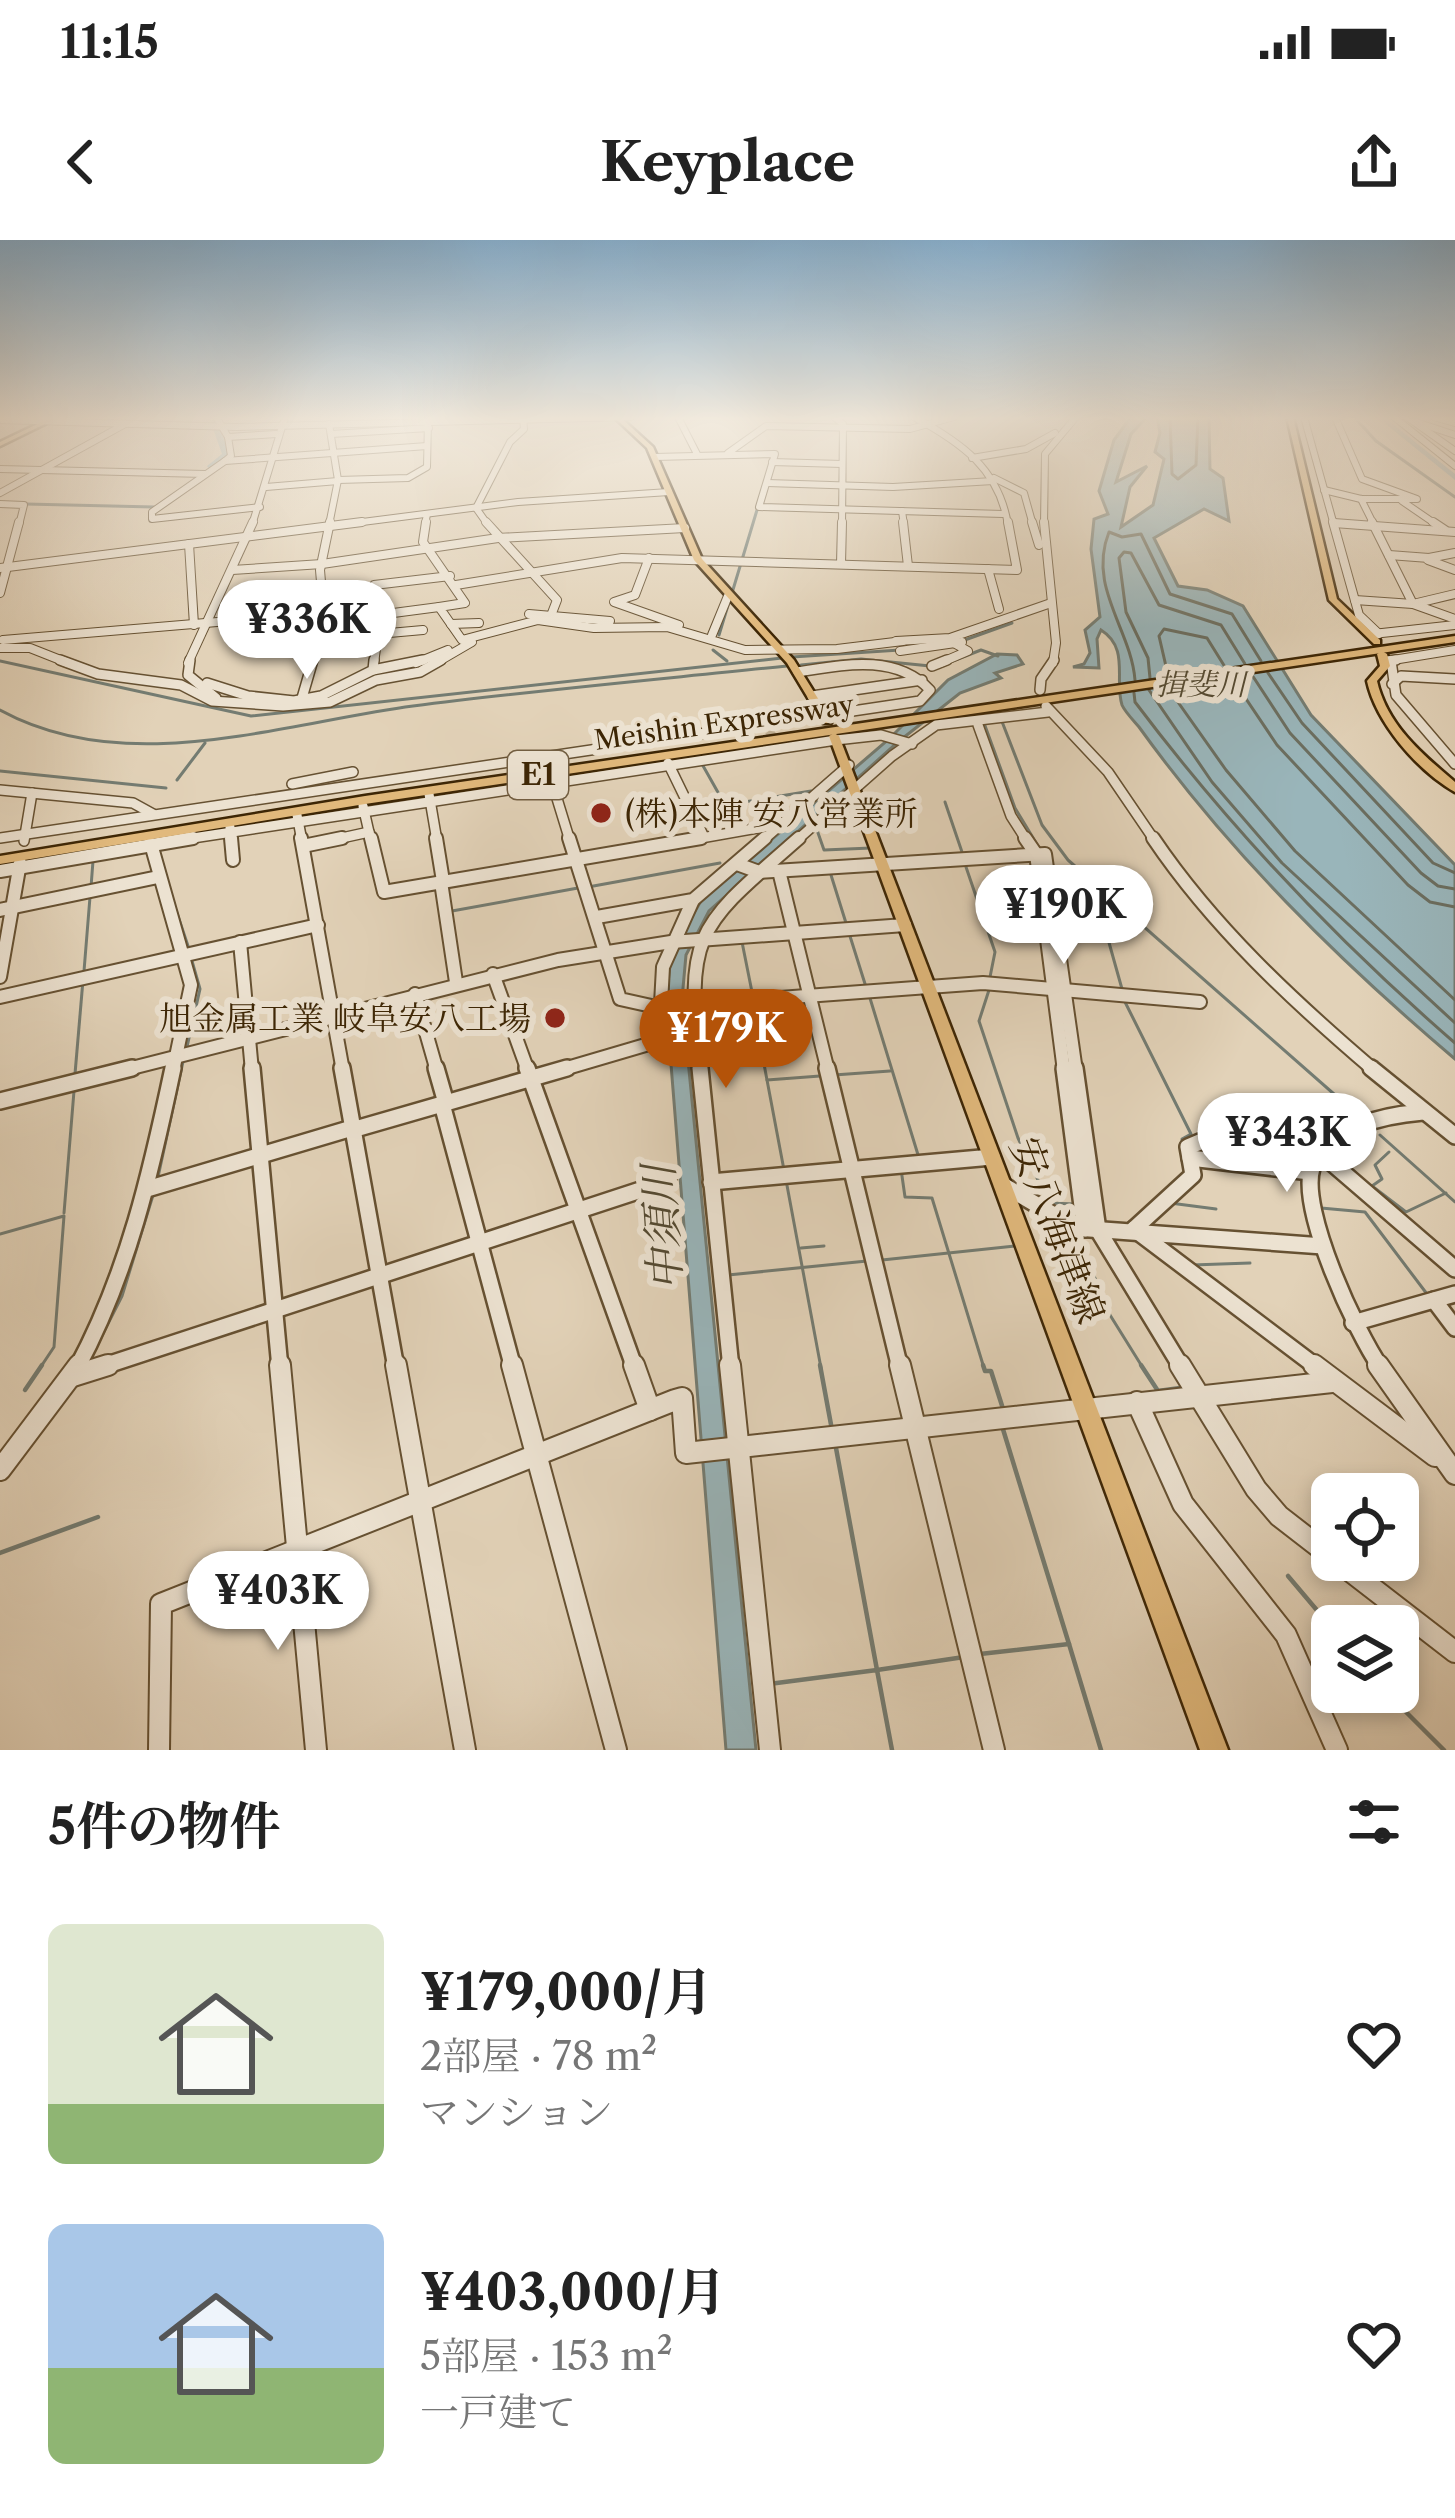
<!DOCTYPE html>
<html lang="ja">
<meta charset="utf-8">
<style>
:root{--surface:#fff;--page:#f6f6f6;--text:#222;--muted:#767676;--accent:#b45309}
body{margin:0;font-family:"Libre Caslon Text","Noto Serif JP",serif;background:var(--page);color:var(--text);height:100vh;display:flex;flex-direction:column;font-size:45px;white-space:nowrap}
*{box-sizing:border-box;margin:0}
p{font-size:39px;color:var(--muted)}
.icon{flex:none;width:66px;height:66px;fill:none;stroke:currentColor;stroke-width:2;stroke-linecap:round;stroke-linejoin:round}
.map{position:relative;height:1510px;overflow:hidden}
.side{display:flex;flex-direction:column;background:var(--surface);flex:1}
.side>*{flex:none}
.tools{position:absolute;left:1311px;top:1233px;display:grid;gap:24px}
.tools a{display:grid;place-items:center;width:108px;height:108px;border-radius:18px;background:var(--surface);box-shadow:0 6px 18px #0003;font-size:60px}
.price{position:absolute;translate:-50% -102px;padding:0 27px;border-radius:42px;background:#fff;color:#222;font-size:39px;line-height:78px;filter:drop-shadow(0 3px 6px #0008)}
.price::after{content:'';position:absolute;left:50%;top:72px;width:36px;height:27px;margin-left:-18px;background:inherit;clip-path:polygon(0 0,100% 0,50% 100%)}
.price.on{background:var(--accent);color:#fff}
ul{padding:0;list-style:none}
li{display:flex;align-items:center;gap:36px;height:300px;padding:0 48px}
li span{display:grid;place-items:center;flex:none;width:336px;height:240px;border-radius:18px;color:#555}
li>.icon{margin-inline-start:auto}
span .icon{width:144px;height:144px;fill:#fffc;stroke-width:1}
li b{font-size:51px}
h2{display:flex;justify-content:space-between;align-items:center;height:144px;padding:0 48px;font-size:51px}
.status{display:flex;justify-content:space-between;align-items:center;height:84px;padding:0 60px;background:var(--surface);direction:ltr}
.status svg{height:33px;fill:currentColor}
header{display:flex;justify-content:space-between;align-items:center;height:156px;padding:0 48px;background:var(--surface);font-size:54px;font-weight:800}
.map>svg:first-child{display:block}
</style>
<div class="status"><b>11:15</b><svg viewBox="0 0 49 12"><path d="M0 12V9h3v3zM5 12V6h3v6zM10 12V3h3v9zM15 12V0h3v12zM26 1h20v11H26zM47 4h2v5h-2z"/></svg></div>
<header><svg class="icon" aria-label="back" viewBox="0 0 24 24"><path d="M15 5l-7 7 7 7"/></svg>Keyplace<svg class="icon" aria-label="share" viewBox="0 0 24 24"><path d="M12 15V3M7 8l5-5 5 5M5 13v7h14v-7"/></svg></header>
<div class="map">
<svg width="1455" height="1510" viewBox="0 0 1455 1510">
<rect width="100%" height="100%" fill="#e2d2b8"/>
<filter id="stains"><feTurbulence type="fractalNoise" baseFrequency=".00167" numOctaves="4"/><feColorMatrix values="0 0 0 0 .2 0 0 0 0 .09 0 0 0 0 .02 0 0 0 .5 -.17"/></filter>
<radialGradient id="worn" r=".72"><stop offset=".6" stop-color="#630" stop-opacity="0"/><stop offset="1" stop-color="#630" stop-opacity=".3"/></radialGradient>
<!-- water -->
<g fill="#99b5ba" stroke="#747c72" stroke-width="3" fill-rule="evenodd">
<path d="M1131,177h78l1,52 13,9 6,43 -25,-12 -50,29 24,48 29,4 36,16 68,109 144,150v194c-118,-100 -226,-207 -316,-332 -5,-6 -14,-15 -17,-22 -8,-25 8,-57 -21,-75l-4,9 2,29 -26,-1 11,-3 6,-11 -5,-23 15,-13 -9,-68 3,-30 14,-5 -9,-23 15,-51zM1157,177l3,16 -5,19 9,7 -11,46 -32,22 9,-40 17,-21 -31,16 15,-48 15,-16z"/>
<path d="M997,414l20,1 6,9 -28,9 6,5 -41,15 -62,49 -189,169 -23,44 -4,44 74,751h-30l-60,-748 5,-48 31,-55 187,-160 59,-59z"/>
</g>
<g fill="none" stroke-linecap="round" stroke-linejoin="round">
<!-- shore -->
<g stroke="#6b6e60" stroke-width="3">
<path d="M1170,177l2,57 6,5 18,-14 2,-48"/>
<path d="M1268,433l34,50 131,140 22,10"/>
<path d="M1168,435l-9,-39 5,-7 43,9 18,29"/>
<path d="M1252,435l38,58 131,140 17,13 17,3"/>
<path d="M1150,438l-2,-20 -22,-46 -7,-54 5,-6 7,1 28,52 62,20 24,39"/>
<path d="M1232,438l45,67 131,140 22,17 25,5"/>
<path d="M1135,440c-4,-51 -48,-93 -26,-148l13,5 19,-3 29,60 62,20 29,47"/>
<path d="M1168,448l58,82 69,81 160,149"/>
<path d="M1149,450l63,92 70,81 173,160"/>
<path d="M1134,453l1,9c95,126 201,238 320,341"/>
</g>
<!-- stream-far1 -->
<g stroke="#747c72" stroke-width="3">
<path d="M1354,177l22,24 79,56"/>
<path d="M26,264l128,3"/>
<path d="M732,353l25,-83"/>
<path d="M719,395l10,-33"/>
<path d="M962,401l50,-18"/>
<path d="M713,410l14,11"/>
<path d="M792,417l108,-7"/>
<path d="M0,421l251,55 531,-58"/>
<path d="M801,425l60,-6 69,7"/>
<path d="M940,426l41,-16 17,6"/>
<path d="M0,470c126,69 279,14 413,-4 124,-16 249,-27 374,-40"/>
<path d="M1001,479l41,106 26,35 291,256"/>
<path d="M984,483l31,85 23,38"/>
<path d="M702,524l22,39"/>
<path d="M0,531l166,17"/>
<path d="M177,540l28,-37"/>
<path d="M945,562l17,50"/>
<path d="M696,570l115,-19"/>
<path d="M817,590l7,20 47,-2"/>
<path d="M966,627l29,85 -5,25"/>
<path d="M831,635l15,48"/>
<path d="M91,647l2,-26"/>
<path d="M588,647l132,-24"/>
<path d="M176,670l14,42"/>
<path d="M452,671l126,-23"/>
<path d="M849,693l17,54"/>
<path d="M1108,699l14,50"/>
<path d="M742,702l11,55"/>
<path d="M84,731l6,-74"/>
<path d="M989,750l-10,31 39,117 31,65 26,1"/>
<path d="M869,755l50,163"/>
<path d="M1125,762l66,132 -9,5 1,7"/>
<path d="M753,765l14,75 53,-4"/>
<path d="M187,807l13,-58 -8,-28"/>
<path d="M75,834l8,-94"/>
<path d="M834,835l56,-4"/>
<path d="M767,840l17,90"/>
<path d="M1380,895l75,67"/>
<path d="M1389,912l-14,13 7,14 -10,7 34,26 40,-19"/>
<path d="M901,929l4,28 27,1 52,170"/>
<path d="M158,937l26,-120"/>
<path d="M786,940l35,188"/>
<path d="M1170,963l46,6"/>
<path d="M1321,968l44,4 62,82"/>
<path d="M64,973l10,-122"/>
<path d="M0,994l64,-18 -10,131 -14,21"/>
<path d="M1079,999l31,76 33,53"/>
<path d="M801,1008l23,-2"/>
<path d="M882,1020l133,-14"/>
<path d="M1192,1025l58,-2"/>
<path d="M728,1035l139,-14"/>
<path d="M89,1121l33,-65 32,-104"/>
</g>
<!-- stream -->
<g stroke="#747c72" stroke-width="4.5">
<path d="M820,1125l12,65"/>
<path d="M983,1125l2,6h6l13,41"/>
<path d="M1141,1125l17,26 22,-3"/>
<path d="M25,1150l17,-25"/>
<path d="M1002,1186l67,218"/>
<path d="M836,1208l41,222 87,-13"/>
<path d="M0,1313l98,-36"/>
<path d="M1288,1336l44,52"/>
<path d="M980,1414l89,-10 32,106"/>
<path d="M769,1444l108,-14 15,80"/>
<path d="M1386,1452l58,58"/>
</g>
<!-- river -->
<g fill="#99b5ba" fill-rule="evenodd">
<path d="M209,177h6l15,37 -20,16 -3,-4 15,-12z"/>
<path d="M1377,177h7l71,57v6z"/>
</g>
<!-- minor-tunnel -->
<path stroke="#c1b094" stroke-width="9" stroke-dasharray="9 4.5" stroke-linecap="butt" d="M769,491l8,12"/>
<defs>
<g id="minor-far5">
<path d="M216,177l12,20 3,19 -6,5"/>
<path d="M678,177l19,37"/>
<path d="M834,177l9,7 -1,101"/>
<path d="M914,177c48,26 85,52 94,108"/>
<path d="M1304,177l30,108"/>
<path d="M1394,177l61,49"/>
<path d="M1407,177l48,34"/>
<path d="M1434,177l21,6"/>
<path d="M0,180l236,7 395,-10"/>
<path d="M1416,182l39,13"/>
<path d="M329,184l9,56 -9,45"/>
<path d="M331,194l98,-6"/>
<path d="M228,197l48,-3"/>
<path d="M728,213l38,-27 144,3 44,-12"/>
<path d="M655,217l120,-3 -16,53 244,7"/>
<path d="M972,218l54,-9 29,-16"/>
<path d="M772,222l70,2"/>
<path d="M0,229l205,5"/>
<path d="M994,238l30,15 9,32"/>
<path d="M338,240l70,-2 19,-11 1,-46"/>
<path d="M767,243l126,4 100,-6"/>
<path d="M266,247l72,-6"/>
<path d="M1324,250l37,9h56l-55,-20 -27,-62"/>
<path d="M0,253l125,-69"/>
<path d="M1361,259l13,26"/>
<path d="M1402,261l35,24"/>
<path d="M0,264l24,1 -5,20"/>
<path d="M260,267l-108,12v-7l73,-51 202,-15"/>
<path d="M476,268l12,17"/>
<path d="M476,268l34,-66 14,-13 -1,-12"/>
<path d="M902,271l2,14"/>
<path d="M1334,283l25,2"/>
<path d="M252,285l33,-108"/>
<path d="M339,285l179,-23 151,-10"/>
<path d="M425,285l2,-11"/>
<path d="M1044,285l1,-71 31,-37"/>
</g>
<g id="minor-far4">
<path d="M426,282l-3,20 42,61 -26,4 23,33 76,-20 56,8 73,-1 78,23 92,-1 66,-8"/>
<path d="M486,282l71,78 -5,13"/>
<path d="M903,282l5,44"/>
<path d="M1032,282l7,23"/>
<path d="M1044,282l12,121 -3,20"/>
<path d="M1333,282l26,93 20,19"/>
<path d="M1372,282l41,82 42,15"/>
<path d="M1433,282l12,8"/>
<path d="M1334,283l121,9"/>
<path d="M189,304l5,81"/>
<path d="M1389,315l40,3 26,-5"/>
<path d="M649,318l-14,37 -21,7 65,23"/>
<path d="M1428,320l27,10"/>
<path d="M841,324l1,-42"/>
<path d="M0,328l362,-46"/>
<path d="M988,329l11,40"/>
<path d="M232,330l90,-6 176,-26 187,-10"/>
<path d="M456,345l166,-27 395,12 -9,-48"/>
<path d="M0,353l19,-71"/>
<path d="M323,359l48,-8 3,-6 76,-9"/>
<path d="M1355,360l58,4 42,-10"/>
<path d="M529,374l81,7"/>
<path d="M325,382l114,-15"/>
<path d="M451,384l28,-1"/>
<path d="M378,394l45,-4"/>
<path d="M1373,394l82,-9"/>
<path d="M712,395l16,-39"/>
<path d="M3,400l321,-27"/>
<path d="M896,401l54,-3 101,-35"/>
<path d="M0,408h30l38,15"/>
<path d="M900,411l62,-9"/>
<path d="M1387,421l68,-11"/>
<path d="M188,423l65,-141"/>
<path d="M312,423l5,-19 9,-3 -6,-71 10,-48"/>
<path d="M374,423l7,-50"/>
<path d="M416,423l32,-13"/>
<path d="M436,423l36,-21"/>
<path d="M940,423l28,-12 -16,-9"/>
</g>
<g id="minor-far3">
<path d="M60,420l38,14 83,11 31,16 71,5 47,-4 46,-22 44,-8 21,-12"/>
<path d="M190,420l-2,15 28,23"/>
<path d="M1387,421l9,-1"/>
<path d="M1391,421l5,34 59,69"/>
<path d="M932,426l15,-6"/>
<path d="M373,430l50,-10"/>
<path d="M207,443l41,13 46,5 27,-5 52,-26 1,-10"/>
<path d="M1392,444l9,-8 54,3"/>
<path d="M1040,450l1,-11 13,-19"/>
<path d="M812,456l110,-16"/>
<path d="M302,458l11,-38"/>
<path d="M1046,466l62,66 47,69"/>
<path d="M978,485l33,91 16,25"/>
<path d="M668,523l36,74"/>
<path d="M551,539l19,62"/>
<path d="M292,544l61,-12"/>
<path d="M0,550l133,13 20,11"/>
<path d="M429,554l8,47"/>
<path d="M363,566l8,35"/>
<path d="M297,575l5,26"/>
<path d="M230,587l1,14"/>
<path d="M0,598l920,-137 10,-11c-35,-37 -87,-25 -132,-18"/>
<path d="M24,601l8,-48"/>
<path d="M173,601l663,-101 45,-5 31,9"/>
<path d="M328,601l41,-9"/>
<path d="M684,601l97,-17"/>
<path d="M762,601l87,-76"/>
<path d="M796,601l96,-85 44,-31 112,-13"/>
</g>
<g id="minor-far2">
<path d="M231,598l2,22"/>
<path d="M301,598l42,233"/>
<path d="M371,598l13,54 317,-54"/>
<path d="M436,598l7,43"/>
<path d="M569,598l51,161 36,8 327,-24 217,19"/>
<path d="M1025,598l11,16 28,217"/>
<path d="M1153,598c60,89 140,163 222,233"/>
<path d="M151,604l40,141 -18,86"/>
<path d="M303,606l39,-8"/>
<path d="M737,624l22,8 286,-18 31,217"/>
<path d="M0,631l193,-33"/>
<path d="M779,631l49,200"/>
<path d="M441,642l15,100"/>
<path d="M0,670l158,-33"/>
<path d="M597,677l96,-17 72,-62"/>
<path d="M240,702l12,129"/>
<path d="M493,734l35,97"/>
<path d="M0,737l20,-114"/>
<path d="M415,754l22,77"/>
<path d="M0,757l318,-72"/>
<path d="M120,831l438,-111 113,-18 234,-17"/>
<path d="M557,831l102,-30 4,-74 30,-67"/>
<path d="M700,831c-15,-140 -4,-143 99,-233"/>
</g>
<g id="minor-far1">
<path d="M252,828l28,300"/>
<path d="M342,828l54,300"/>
<path d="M436,828l10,35"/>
<path d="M527,828l108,300"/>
<path d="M700,828l31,300"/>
<path d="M827,828l73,300"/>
<path d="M1064,828l21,161"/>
<path d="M1075,828l23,162 84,138"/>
<path d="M1371,828l84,68"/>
<path d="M0,861l132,-33"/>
<path d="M442,864l71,264"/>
<path d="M352,890l215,-62"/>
<path d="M1318,911l137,118"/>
<path d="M1190,918l120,14"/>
<path d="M711,942l281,-25"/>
<path d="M1003,945l73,43 247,18"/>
<path d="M147,949l205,-61"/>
<path d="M1134,989l184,139"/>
<path d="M1134,989l59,-54 -5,-28 26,-11 49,1 35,-23"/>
<path d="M1434,1060l21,28"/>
<path d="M1353,1083l102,-29"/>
<path d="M77,1128c51,-95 74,-196 96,-300"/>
<path d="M98,1128l570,-187"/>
<path d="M1381,1128c-25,-36 -82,-158 -69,-200 13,-41 74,-53 111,-56"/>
</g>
<g id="minor">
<path d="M280,1125l36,385"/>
<path d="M396,1125l69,385"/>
<path d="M512,1125l104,385"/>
<path d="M634,1125l16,45"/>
<path d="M730,1125l40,385"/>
<path d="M900,1125l94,385"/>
<path d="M1180,1125l76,124 23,27 53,41"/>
<path d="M1314,1125l121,91"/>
<path d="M1378,1125l77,109"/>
<path d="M73,1136l35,-11"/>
<path d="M1137,1162l46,102 103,131 51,115"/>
<path d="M0,1230l79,-105"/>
<path d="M1336,1320l119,92"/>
<path d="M159,1510l2,-146 514,-204 7,-2 4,55 646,-71"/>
</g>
<g id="major">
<path d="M52,177h7l-59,29v-4z"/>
<path d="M614,177h6l33,30 49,112 92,101 38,61 -1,2h-8l-36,-60 -93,-103 -47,-112z"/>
<path d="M1287,177h6l44,182 43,41v4h-6l-45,-44z"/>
<path d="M1382,411l5,3 3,12 -13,15c10,44 45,73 78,101v10c-37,-21 -79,-69 -88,-111l13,-15 -3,-12z"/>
<path d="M834,493l5,3 389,1014h-28l-371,-1014z"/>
</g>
<path id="highway" d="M1455,396v6l-1090,162 -365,60v-8l365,-60z"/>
</defs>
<!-- minor-far5 casing -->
<use href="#minor-far5" stroke="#665132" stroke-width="8"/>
<!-- minor-far4 casing -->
<use href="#minor-far4" stroke="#665132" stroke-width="10"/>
<!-- minor-far3 casing -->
<use href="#minor-far3" stroke="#665132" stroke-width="12"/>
<!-- minor-far2 casing -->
<use href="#minor-far2" stroke="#665132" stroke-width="16"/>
<!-- minor-far1 casing -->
<use href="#minor-far1" stroke="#665132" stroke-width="20"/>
<!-- minor casing -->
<use href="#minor" stroke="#665132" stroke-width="24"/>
<!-- major casing -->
<use href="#major" stroke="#3d2605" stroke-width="5"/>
<!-- highway casing -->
<use href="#highway" stroke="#3d2605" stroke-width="5"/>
<!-- minor-far5 -->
<use href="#minor-far5" stroke="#ece2d1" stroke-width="6"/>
<!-- minor-far4 -->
<use href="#minor-far4" stroke="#ece2d1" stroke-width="8"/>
<!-- minor-far3 -->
<use href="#minor-far3" stroke="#ece2d1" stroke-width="9"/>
<!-- minor-far2 -->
<use href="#minor-far2" stroke="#ece2d1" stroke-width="12"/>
<!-- minor-far1 -->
<use href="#minor-far1" stroke="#ece2d1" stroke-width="15"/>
<!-- minor -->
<use href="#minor" stroke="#ece2d1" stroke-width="20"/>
<!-- major -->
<use href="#major" fill="#e1b97c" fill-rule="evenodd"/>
<!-- highway -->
<use href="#highway" fill="#e1b97c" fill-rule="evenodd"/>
</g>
<!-- sky -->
<linearGradient id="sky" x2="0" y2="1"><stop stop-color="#88b4d6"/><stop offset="0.46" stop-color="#f2ebdf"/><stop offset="1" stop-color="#f2ebdf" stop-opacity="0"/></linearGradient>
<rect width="1455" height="388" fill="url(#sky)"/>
<!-- markers -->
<g fill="#8f2418" stroke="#ece2d1" stroke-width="4.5">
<circle cx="601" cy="573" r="12"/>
<circle cx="555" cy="778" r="12"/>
</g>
<g text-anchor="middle" stroke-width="12" stroke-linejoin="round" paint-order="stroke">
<!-- far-street labels -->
<g font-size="27" fill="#3d2605" stroke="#ece2d1">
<text transform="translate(724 483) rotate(-8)" y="9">Meishin Expressway</text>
</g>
<!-- far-water labels -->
<g font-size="30" font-style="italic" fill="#544a32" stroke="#ece2d1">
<text x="1201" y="455">揖斐川</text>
</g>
<!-- shield labels -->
<rect fill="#ece2d1" stroke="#725e42" stroke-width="3" x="508" y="511" width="60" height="48" rx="9"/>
<g font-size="30" font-weight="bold" fill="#3d2605">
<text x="538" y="545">E1</text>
</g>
<!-- poi labels -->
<g font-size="33" fill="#3d2605" stroke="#ece2d1" text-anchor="start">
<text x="625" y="585">(株)本陣 安八営業所</text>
<text x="531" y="790" text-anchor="end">旭金属工業 岐阜安八工場</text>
</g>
<!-- near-street labels -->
<g font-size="39" fill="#3d2605" stroke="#ece2d1">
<text transform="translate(1058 990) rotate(69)" y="14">安八海津線</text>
</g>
<!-- near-water labels -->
<g font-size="42" font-style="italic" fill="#544a32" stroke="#ece2d1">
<text transform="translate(662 988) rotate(-94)" y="15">中須川</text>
</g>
</g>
<rect width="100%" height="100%" filter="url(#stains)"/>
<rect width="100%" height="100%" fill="url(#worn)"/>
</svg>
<div class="tools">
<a><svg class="icon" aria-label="locate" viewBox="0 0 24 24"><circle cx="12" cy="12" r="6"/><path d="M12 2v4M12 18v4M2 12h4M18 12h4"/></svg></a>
<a><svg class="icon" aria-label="layers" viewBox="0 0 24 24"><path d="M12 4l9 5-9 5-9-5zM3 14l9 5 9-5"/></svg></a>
</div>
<b class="price" style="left:307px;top:442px">¥336K</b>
<b class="price" style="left:1064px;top:727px">¥190K</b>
<b class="price on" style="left:726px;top:851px">¥179K</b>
<b class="price" style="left:1287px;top:955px">¥343K</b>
<b class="price" style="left:278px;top:1413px">¥403K</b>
</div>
<section class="side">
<h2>5件の物件<svg class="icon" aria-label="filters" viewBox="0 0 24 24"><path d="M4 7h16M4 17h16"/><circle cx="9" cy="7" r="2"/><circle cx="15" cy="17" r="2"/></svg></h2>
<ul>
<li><span style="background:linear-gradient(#dfe7d0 75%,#8fb573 0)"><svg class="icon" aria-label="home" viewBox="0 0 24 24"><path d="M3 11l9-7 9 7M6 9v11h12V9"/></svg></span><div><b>¥179,000/月</b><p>2部屋 · 78 m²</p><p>マンション</p></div><svg class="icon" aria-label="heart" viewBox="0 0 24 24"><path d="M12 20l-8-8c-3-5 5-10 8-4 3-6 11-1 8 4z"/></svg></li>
<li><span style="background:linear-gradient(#a9c7e8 60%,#8fb573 0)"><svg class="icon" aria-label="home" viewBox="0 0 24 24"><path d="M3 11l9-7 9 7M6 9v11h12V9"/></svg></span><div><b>¥403,000/月</b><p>5部屋 · 153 m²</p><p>一戸建て</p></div><svg class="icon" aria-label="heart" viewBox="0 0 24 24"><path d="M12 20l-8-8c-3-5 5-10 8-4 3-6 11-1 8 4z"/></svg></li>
</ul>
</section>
